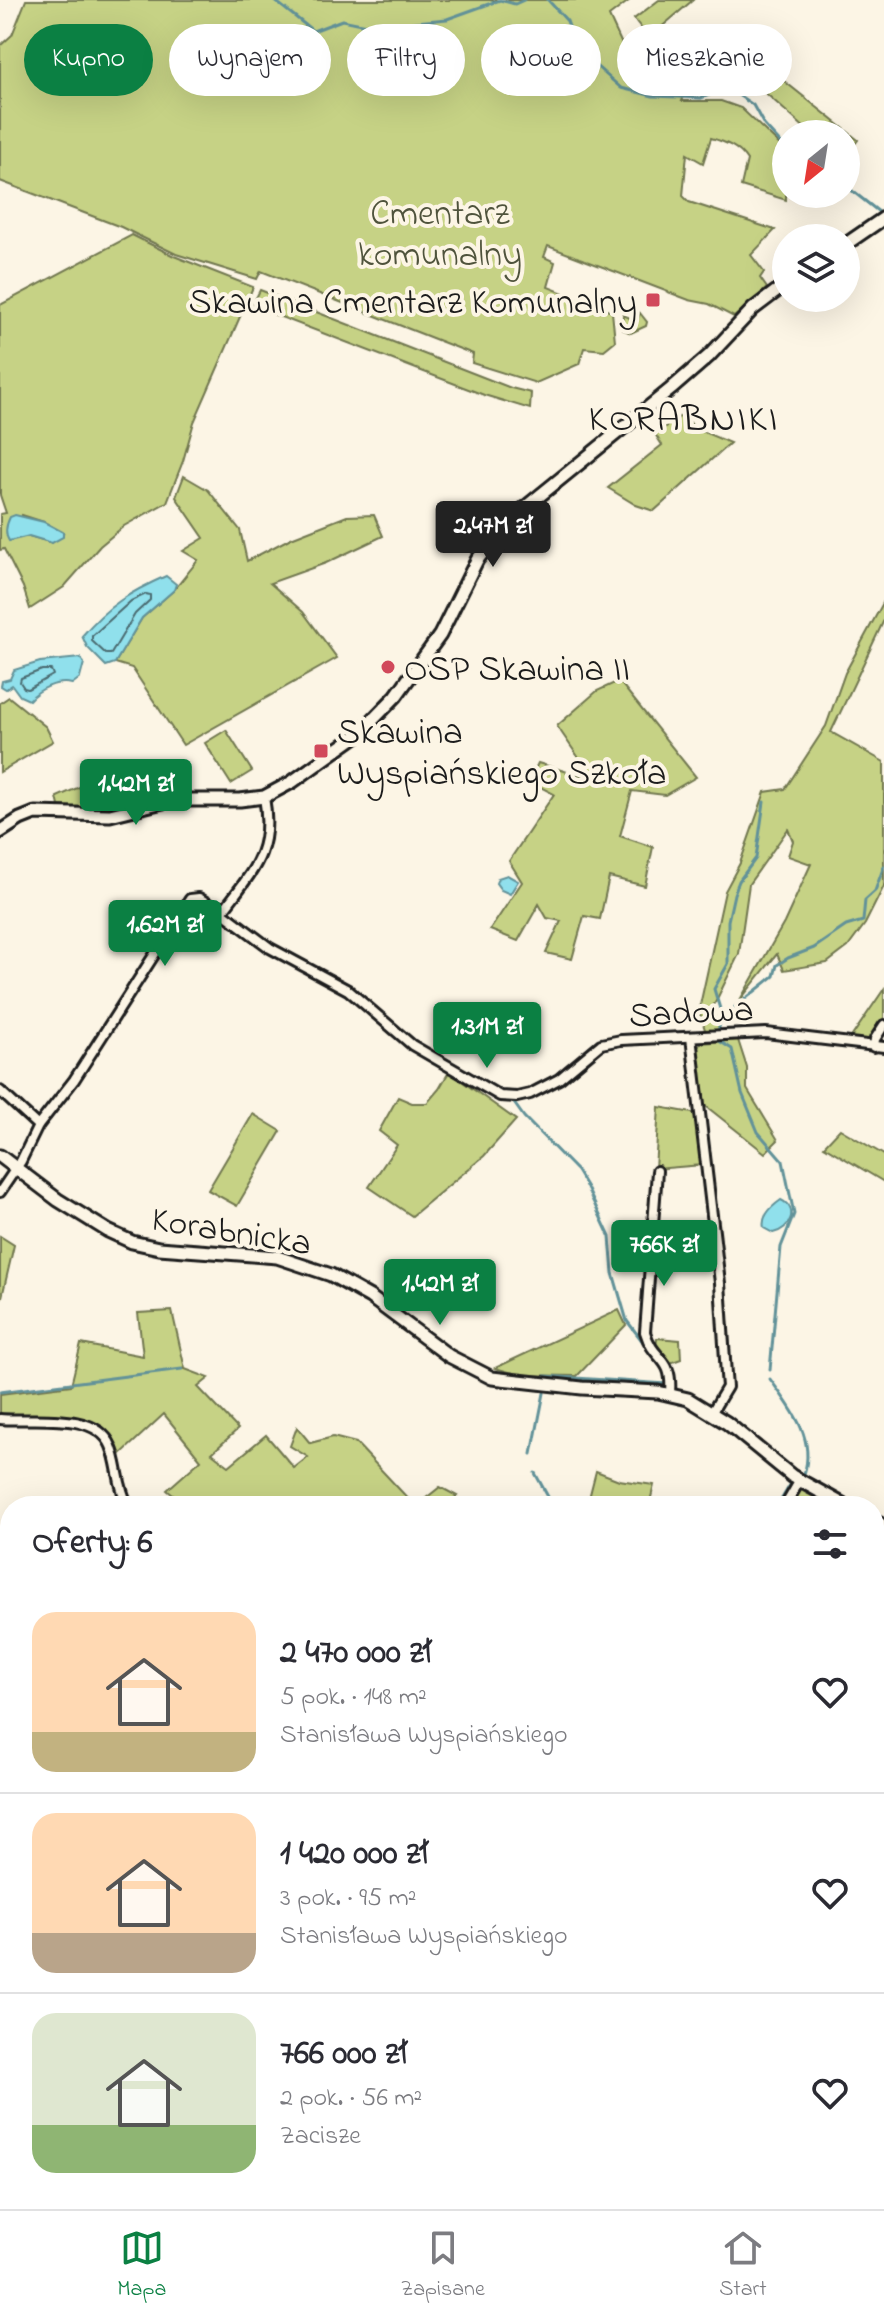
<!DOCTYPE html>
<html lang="pl">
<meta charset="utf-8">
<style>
:root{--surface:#fff;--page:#f7f7f7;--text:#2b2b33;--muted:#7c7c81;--line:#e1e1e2;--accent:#0b8043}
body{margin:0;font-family:"Indie Flower",sans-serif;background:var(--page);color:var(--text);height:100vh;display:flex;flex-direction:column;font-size:30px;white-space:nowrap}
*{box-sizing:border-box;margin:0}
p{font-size:26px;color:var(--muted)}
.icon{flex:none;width:44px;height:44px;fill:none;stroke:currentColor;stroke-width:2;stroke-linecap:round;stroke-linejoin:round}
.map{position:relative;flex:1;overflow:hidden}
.drawer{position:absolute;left:0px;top:1496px;width:884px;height:714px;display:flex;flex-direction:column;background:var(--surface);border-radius:32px 32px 0 0;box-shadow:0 8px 32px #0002}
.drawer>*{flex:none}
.top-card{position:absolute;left:24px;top:24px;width:836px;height:72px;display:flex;gap:16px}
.needle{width:52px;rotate:210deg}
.tools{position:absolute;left:772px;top:120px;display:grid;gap:16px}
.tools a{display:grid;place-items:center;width:88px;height:88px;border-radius:50%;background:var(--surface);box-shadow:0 8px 32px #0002;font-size:40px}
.price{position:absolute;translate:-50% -68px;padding:0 18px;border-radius:8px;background:var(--accent);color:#fff;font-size:26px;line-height:52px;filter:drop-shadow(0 2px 4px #0008)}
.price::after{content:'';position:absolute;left:50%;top:48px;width:24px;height:18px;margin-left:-12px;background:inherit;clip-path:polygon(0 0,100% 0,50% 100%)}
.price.active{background:#222;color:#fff}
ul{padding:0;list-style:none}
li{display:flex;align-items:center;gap:24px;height:200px;padding:0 32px}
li+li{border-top:2px solid var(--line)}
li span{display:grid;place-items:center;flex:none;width:224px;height:160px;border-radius:24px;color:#555}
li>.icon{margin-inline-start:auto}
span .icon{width:96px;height:96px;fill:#fffc;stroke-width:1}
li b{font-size:34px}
h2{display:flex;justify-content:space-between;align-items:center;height:96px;padding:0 32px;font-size:34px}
.chip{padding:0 28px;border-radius:36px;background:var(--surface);box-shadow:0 8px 32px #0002;font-size:28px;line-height:72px}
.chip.active{background:var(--accent);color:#fff}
.tabs{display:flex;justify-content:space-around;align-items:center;height:112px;border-top:2px solid var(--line);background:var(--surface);font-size:22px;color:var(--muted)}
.tabs a{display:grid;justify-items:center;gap:4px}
.tabs .active{color:var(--accent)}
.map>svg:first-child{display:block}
</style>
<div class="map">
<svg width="884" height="2209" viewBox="0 0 884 2209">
<rect width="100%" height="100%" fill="#fcf5e5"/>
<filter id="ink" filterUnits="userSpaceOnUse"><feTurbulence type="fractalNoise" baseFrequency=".0125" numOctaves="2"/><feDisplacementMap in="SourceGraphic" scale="16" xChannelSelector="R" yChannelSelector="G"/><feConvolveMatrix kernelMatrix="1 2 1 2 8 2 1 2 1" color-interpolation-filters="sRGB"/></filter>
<g filter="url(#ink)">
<!-- green -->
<g fill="#c6d285" stroke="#717750" stroke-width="2" fill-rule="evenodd">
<path d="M26,0h604l-21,16 16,35 84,-2 7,33 -26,1 -8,18h39l20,7 45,43v49l-45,-14 6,-26c-8,-13 -22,-18 -36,-22l-8,25 -16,-9 -4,42 6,6 86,28 -24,25 13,17 -4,6 7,10 -33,29 -25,-13 -20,-4 -141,-54 -4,11 11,5 -7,25 64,25 3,29 -11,9 -20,-2 -5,16 -43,19 -64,-20 1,-9 -212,-83 -4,8 -81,-25 -55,-27 -121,-46v-135l12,-11z"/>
<path d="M659,0h34l-35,30 -16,-1 -8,-10z"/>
<path d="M774,73l84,67 -6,8h-6v-14h-33l-5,-3 -47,-42z"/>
<path d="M132,235l42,21 79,31 -59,135 -11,39 -16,41 -43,24 -24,20 -36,41 -34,22 -7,-22 -19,-38 -4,1v-36l6,-1 -6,-18v-190zM22,515l22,7 19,11 -11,10 -23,-7 -11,2z"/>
<path d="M260,290l251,98 20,5 -1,16 -46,-14 -232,-89z"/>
<path d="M640,313l7,9 -1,4 -15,7 -9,-4 1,-14 14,6z"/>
<path d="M684,414l10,14 36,15 -76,68 -18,-6 -28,-17 54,-43 -7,-11z"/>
<path d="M184,476l24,14 32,40 7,31 44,-23 56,-22 27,-1 9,21 -57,27 -56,20 33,29 34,46 -154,87 -51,-77 -17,-5 27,-45 32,-28 24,-30 -15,-9 21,-13 -28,-41z"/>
<path d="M884,601v19l-53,112 53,30v124l-19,38 -17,23 -21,16 -43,7 -7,-16 -37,46 44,-77 27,-59 -23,-8 5,-15 -5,-12 -39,55 -10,70 -27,55 8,21 -14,3 -7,-23 26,-119 15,-28 25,-71 20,-3 41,-63 19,-53z"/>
<path d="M619,681l77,96 -31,18 -33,-4 -12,45 33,11 -8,39 -36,-9 -9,42 -16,-3 -12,43 -26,-6 15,-32 -14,-3 -8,-14 -21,37 -28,-11 32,-48 -13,-21 45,-67 -25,-13 9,-18 56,17 -37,-54 40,-35z"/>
<path d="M9,697l37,30 7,14 -53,31v-69z"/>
<path d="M226,730l26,41 -21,13 -26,-41z"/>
<path d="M133,775l6,26 -37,8 -43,-3 -2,-9 47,-21z"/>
<path d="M884,989v33l-13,19 -21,-2z"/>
<path d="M738,1040l9,28v21l31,51 -13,13 -63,-50 -5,-55 4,-5z"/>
<path d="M449,1072l67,48 -32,36 -72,60 -43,-29 28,-42 -18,-14 19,-34 14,6h15l12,-14z"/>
<path d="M659,1107l39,7 4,51 -47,4z"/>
<path d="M253,1114l28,17 -44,75 -29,-16z"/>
<path d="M840,1129l44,26v27l-60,-36z"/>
<path d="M0,1236l14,9 -12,52 -2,-1z"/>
<path d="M619,1310l7,15 -49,51 -57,-1 -25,-7z"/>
<path d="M172,1311l13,58 24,9 -11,9 40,42 -26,24 17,13 37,-31 28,33 14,-11 -18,-11 7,-19 13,16 23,-6 23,6 59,63h-229l-19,-16 34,-30 -37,-46 -43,40c-4,-7 -7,-17 -13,-22 -27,-24 -75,-15 -108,-16v-22l71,-9 10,-41 62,12 -5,-43z"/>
<path d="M657,1338l23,2 1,19 -11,4 -14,-15z"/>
<path d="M596,1471l23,9 35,5 -5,21h-62z"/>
<path d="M440,1487l17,9 -11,10h-30z"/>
<path d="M801,1490l29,16h-38z"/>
<path d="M1,1593l9,5v32l-10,-6z"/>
<path d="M874,1658l10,2v430l-10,-11z"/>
<path d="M10,1758v74l-10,-10v-51z"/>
<path d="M10,1852v75l-10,-8v-56z"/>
<path d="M10,2046v124l-10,13v-126z"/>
<path d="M62,2200h50l12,9h-45z"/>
<path d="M173,2200h29l-5,9h-27z"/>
<path d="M256,2200h34l12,9h-45z"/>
<path d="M571,2200h43l-7,9h-42z"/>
</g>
<!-- water -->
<g fill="#90e0ec" stroke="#629299" stroke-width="2">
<path d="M15,515l29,7 19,10v5l-11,6 -23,-7 -20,5c-5,-8 -3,-16 1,-24z"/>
<path d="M166,576l10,8 -2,6 -32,28 -27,45 -9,3 -19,-19 -5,-11c25,-30 48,-44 84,-60z"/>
<path d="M80,658l4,5 -4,15 -8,6c-15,-4 -33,5 -43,16l-9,-4 -8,-11 -6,4 -5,-3 1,-5 8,-2 4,-9 26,-8z"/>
<path d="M507,875l11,6 -8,13 -9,-4 -5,-7 2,-5z"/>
<path d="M781,1200c18,9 10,29 -8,33l-9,-5c-3,-12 7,-21 17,-28z"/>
</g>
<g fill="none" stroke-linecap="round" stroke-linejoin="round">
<!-- shore -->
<g stroke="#4a6a6f" stroke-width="2">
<path d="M146,594l4,1v5l-15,14 -24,40h-5l-14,-13v-5l39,-35z"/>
<path d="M42,670h9l2,5 -25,14 -4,-1 -4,-6 1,-4z"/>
</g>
<!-- stream -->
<g stroke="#629299" stroke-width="3">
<path d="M274,0l39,31 29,-11 29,6 6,-4 8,3 62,-6 53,-19 15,4 9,-4"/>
<path d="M548,0l19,21 6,17 11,21 11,6 26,23 32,8 48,2 27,-10 25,17 11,20 22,24"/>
<path d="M846,186l33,26"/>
<path d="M735,1007l39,-31 3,-11 11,-7 26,-10 32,-22 17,-5 2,-21 10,-9 9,-25"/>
<path d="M720,1009l-6,-20 14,-25v-43l6,-27 5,-13 17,-23 8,-56"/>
<path d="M717,1035l4,-16"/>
<path d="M718,1037l1,4 13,8 10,44 16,39 25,29 11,53 -13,33 -11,123"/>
<path d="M514,1103l10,14 53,54 9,15 24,51 3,36 14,48 33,43"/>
<path d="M544,1379l1,-3 122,8v-2"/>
<path d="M770,1379c20,28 46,58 34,95"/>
<path d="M0,1392l182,-23"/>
<path d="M532,1454l12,-61"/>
<path d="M535,1473l18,33"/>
<path d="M781,1500l9,-15"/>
<path d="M0,1800l10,11"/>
<path d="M874,2000l10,13"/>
<path d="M277,2200l14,9"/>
</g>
<defs>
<g id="street">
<path d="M264,797c10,55 -11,73 -42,115l48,36 78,42 64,55 88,51 17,1 13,-3 29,-15 42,-35 20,-4 145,-7 118,14"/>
<path d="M691,1037l29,246 6,92 1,12 -15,25"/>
<path d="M874,1047l1,-8 9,-14"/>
<path d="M0,1091l38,35 -17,35 -21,31"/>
<path d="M38,1126l36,-46 116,-181 9,-1 23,14"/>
<path d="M657,1171l-12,161c9,31 28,23 25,61"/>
<path d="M0,1419c31,3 96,-9 111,27 8,19 6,39 17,60"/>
<path d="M785,1506l15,-26"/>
<path d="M0,1922l10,7"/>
<path d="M294,2200l13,9"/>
<path d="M644,2200l7,9"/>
<path d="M159,2209l3,-9"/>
<path d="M729,2209l6,-9"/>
</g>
<g id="secondary">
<path d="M846,244l38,-26"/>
<path d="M0,832l20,-13 15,-6 75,2 61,-15h69l24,-3 28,-15 67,-48 37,-38 44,-61 37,-75 29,-37 165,-134 38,-33 44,-47 33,-25"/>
<path d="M0,1156l58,44 50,31 24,11 27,6 118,9 54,18 39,22 79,59 43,22 90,10 76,4 30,7 39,24 65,53 54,30"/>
<path d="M874,1521l10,5"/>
</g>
</defs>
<!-- street casing -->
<use href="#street" stroke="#1c1c1c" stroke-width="14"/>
<!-- secondary casing -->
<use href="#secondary" stroke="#1c1c1c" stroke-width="17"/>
<!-- street -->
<use href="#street" stroke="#fcf5e5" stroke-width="8"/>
<!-- secondary -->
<use href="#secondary" stroke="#fcf5e5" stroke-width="11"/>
</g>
</g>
<!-- markers -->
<g fill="#d1495b" stroke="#fcf5e5" stroke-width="3">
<rect x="645" y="292" width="16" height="16" rx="4"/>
<circle cx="388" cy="667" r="8"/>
<rect x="313" y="743" width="16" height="16" rx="4"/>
</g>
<g text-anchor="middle" stroke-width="8" stroke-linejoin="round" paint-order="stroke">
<!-- park labels -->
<g font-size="36" fill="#4f533c" stroke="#fcf5e5">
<text x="440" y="224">Cmentarz<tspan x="440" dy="41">komunalny</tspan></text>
</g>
<!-- poi labels -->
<g font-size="36" fill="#1c1c1c" stroke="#fcf5e5" text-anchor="start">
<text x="637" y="313" text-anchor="end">Skawina Cmentarz Komunalny</text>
<text x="404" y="680">OSP Skawina II</text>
<text x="337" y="743">Skawina<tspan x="337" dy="41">Wyspiańskiego Szkoła</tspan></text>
</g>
<!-- street labels -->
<g font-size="36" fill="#1c1c1c" stroke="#fcf5e5">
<text transform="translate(691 1010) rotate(-3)" y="13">Sadowa</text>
<text transform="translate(232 1229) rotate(9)" y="13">Korabnicka</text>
</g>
<!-- neighbourhood labels -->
<g font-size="38" letter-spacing="2" fill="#1c1c1c" stroke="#fcf5e5">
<text x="684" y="430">KORABNIKI</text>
</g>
</g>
</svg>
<div class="tools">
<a><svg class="needle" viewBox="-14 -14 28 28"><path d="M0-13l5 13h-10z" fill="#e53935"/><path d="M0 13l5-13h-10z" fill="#7c7c81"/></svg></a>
<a><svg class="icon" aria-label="layers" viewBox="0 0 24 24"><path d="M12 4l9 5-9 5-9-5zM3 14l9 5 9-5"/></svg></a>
</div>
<b class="price active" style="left:493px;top:569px">2.47M zł</b>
<b class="price" style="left:136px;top:827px">1.42M zł</b>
<b class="price" style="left:165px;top:968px">1.62M zł</b>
<b class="price" style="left:487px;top:1070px">1.31M zł</b>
<b class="price" style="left:664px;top:1288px">766K zł</b>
<b class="price" style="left:440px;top:1327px">1.42M zł</b>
<div class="top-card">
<a class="chip active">Kupno</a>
<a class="chip">Wynajem</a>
<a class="chip">Filtry</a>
<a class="chip">Nowe</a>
<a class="chip">Mieszkanie</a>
</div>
<section class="drawer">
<h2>Oferty: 6<svg class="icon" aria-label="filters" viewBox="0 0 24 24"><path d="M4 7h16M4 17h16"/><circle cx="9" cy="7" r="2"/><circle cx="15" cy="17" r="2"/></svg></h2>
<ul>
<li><span style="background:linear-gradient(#ffd9b3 75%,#c2b280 0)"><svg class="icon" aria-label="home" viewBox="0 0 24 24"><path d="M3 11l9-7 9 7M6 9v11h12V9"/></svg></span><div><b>2 470 000 zł</b><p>5 pok. · 148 m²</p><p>Stanisława Wyspiańskiego</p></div><svg class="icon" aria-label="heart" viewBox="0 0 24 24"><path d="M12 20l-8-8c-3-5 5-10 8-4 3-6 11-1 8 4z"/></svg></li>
<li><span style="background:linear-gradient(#ffd9b3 75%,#b9a48a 0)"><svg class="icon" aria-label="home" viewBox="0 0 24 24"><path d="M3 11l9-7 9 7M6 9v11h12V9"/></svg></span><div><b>1 420 000 zł</b><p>3 pok. · 95 m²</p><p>Stanisława Wyspiańskiego</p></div><svg class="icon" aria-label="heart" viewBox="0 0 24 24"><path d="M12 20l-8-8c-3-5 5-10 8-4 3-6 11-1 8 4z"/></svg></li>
<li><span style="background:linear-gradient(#dfe7d0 70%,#8fb573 0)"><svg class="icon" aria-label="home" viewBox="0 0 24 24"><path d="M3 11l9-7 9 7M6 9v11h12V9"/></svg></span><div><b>766 000 zł</b><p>2 pok. · 56 m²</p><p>Zacisze</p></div><svg class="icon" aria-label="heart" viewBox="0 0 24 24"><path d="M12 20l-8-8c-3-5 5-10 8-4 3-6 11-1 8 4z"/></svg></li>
</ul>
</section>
</div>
<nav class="tabs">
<a class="active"><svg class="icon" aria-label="map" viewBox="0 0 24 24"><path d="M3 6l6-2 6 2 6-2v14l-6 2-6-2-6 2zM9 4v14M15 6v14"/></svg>Mapa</a>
<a><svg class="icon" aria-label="saved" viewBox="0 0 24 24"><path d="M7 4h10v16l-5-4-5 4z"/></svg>Zapisane</a>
<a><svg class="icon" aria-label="home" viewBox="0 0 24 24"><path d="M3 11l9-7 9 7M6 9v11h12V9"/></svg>Start</a>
</nav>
